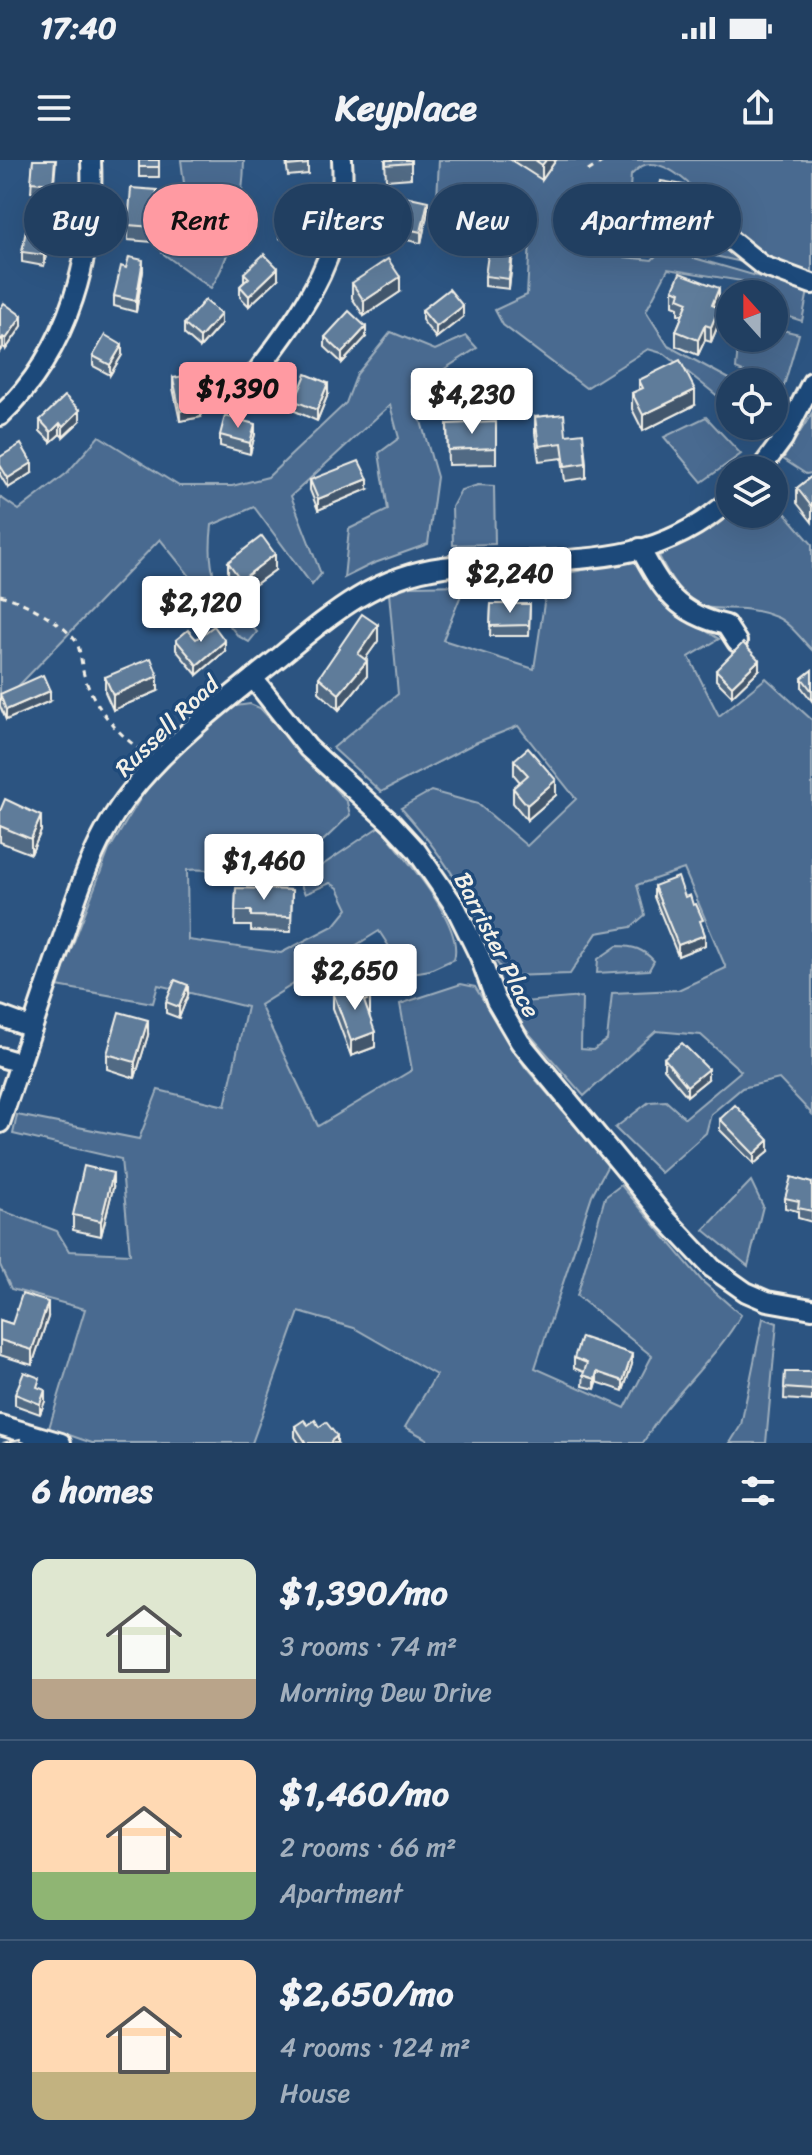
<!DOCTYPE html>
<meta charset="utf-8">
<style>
:root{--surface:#213f61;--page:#2d4a6a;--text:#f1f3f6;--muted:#a2afbd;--line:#3e5876;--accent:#ff9aa2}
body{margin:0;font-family:Sriracha,sans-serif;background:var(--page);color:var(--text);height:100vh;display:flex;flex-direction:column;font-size:30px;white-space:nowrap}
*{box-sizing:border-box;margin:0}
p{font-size:26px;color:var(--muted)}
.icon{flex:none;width:44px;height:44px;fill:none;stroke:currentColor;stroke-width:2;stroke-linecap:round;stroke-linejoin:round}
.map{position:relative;height:1283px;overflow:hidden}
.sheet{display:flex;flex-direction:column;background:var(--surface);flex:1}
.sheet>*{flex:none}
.banner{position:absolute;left:24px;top:24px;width:764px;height:72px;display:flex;gap:16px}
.needle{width:52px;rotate:339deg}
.fabs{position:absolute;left:716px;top:120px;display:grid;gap:16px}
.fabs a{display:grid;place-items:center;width:72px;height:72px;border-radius:50%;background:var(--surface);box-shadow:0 8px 32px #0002,0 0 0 2px var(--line);font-size:40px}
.price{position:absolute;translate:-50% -68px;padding:0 18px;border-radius:8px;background:#fff;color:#222;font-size:26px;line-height:52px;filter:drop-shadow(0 2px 4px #0008)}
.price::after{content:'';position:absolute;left:50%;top:48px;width:24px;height:18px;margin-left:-12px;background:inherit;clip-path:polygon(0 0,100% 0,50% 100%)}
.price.on{background:var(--accent);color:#111}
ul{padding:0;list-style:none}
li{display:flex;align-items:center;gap:24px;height:200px;padding:0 32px}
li+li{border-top:2px solid var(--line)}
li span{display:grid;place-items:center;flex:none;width:224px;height:160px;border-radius:16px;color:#555}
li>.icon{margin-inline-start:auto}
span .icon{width:96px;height:96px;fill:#fffc;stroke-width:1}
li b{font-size:34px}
h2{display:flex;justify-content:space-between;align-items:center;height:96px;padding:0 32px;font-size:34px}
.tag{padding:0 28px;border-radius:36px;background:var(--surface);box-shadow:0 8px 32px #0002,0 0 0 2px var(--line);font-size:28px;line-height:72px}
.tag.on{background:var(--accent);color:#111}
.status{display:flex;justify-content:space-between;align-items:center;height:56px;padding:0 40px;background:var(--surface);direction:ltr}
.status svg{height:22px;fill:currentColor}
header{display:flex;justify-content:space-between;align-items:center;height:104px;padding:0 32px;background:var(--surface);font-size:36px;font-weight:700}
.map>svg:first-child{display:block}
</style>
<div class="status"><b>17:40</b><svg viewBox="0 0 49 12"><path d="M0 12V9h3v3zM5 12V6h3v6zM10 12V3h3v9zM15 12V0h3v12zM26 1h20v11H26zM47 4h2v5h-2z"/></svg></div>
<header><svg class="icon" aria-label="menu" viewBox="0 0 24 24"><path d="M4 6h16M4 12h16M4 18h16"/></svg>Keyplace<svg class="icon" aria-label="share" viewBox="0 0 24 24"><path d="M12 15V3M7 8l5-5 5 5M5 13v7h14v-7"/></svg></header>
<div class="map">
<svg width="812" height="1283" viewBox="0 0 812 1283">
<rect width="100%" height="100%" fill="#2c5481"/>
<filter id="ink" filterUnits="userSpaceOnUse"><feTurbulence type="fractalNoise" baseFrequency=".0125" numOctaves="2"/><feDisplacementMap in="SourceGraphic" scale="16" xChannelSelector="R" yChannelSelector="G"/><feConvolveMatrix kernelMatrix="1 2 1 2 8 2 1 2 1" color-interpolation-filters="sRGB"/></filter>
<g filter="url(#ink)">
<!-- green -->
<g fill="#496b90" stroke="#9eaebc" stroke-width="2">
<path d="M181,0h63c0,38 -12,96 -33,128l-49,-35 24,-54z"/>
<path d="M439,0h373v114c-19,-2 -38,-4 -54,-15 -30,-22 -67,-92 -106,-95 -9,-1 -15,6 -21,11l-6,82 27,3 11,-12 21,1 7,8 117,34 -6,30 -28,-9v-18h-32v-13l-74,-12 -22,42 22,35 67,36h-5v24l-65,-52 -17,-5 -62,39 -83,-63 -8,-15 32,-15 3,-55 -69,-16 -24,-25z"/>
<path d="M704,71l6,1 32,30 -27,-6 -11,-10z"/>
<path d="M774,168l25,6 -16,55 -47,-20 2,-23 4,-8h32z"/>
<path d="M391,172l44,18 31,-14 11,12 -65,42 25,87 -9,67 -56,20 -28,14 5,-49 39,-19 -9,-57 20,-15 -9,-33 -99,91 30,78 -9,11 -58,-78 -42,18c-7,59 8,65 45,107l-8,10 -11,-6 -78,-97 -160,166v-208l19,13 48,-37 32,-37 80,50h53l36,-9 78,-74 11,-29z"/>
<path d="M812,253v60l-6,1 -23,-15z"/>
<path d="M706,257l35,37 -39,28 -38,-45z"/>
<path d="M478,325l16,1 1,58 -42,1 -1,-38 9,-17z"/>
<path d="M774,340l38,44v106c-10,-10 -23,-28 -36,-33 -59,-24 -77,20 -117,-61l54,-28 18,-14h43z"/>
<path d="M638,399l29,48 52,32 -30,18 30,59 47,-38 46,42v394l-33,-35 -37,9 -31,26 -5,19 -45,40 -46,-45 34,-26 17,-1 19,17 56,-47 -40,-36 -45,-4 -72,65 -59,-67 -15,-26 72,-6 -1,52 12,1 14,-10 5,-47 66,-3 48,-22 -42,-99 -47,16 8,30 -14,12 -34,6 -27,41 -62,2c-19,-17 -22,-44 -34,-66 -20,-36 -45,-71 -73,-102l30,-17 47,13 49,42 49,-47 -58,-73 -43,17 -94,49 -48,-44 65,-54 -9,-101 22,-7 54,-1 -22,55 91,29 14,-92z"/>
<path d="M250,544l10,4 87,94 3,13c-23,21 -54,58 -88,60 -24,2 -48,-8 -75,-5l1,70 93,13 54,-28 13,-16 -10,-21 -8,-5 -25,11 -6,-13 81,-55c22,30 85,97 74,133l-24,11 -23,4 -28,-43 -119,74 58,121 94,-56 -12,-66 61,-20 14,3 50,80 83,98 -16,30 -57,173 90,40 27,-52 -75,-60 28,-99 16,-12 81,96 39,34c-27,47 -72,81 -98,128h-217l1,-4 -22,-12 31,-52 -82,-47 -55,-16 -47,131h-160l-43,-15 36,-119 -74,-20 -11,-24v-55l57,21 12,20 61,3 -9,-95 -108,-25 4,-19 122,24 19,-49 67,16 22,-99 -89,-22 -5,18 -96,-17 52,-136 40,-66 68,-66 19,-12z"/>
<path d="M617,786c17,0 26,3 37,15l-5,9 -52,3 1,-14z"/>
<path d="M751,1021l12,25 -15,60 -44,-36z"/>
<path d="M763,1158l14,5 -11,120h-36l11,-18z"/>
</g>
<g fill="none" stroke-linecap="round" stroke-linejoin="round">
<defs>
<g id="minor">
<path d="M712,65l51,41 49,18"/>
<path d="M256,213c52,-69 92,-123 86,-213"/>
<path d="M0,256c70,-66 95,-162 91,-256"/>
<path d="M760,310l23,-31 29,-57"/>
<path d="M640,388c23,43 37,66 86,77l11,17"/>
<path d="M253,518l55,70 84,76 24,26 40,58 24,49 16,44 24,41 147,178 45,48 34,24 21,9 45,8"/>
<path d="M0,856l32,12"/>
<path d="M0,897l20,6"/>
<path d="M0,963c19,-57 39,-114 58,-171 18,-54 36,-115 72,-159 41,-52 96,-93 147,-134 52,-43 97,-83 166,-92 103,-15 198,13 287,-67"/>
<path d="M0,1265l61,18"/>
</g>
</defs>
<!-- minor casing -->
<use href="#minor" stroke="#f4f1e8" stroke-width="24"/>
<!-- path -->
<g stroke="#f4f1e8" stroke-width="3" stroke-dasharray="6 6" stroke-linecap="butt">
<path d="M588,11l17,-11"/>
<path d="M0,435c25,7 58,24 75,45 6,8 6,25 9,35 10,32 34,60 61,78"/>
</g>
<!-- minor -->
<use href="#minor" stroke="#1f4a7a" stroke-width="18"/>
</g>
<!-- wall -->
<g fill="#516a84" stroke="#f4f1e8" stroke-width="2">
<path d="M33,0h23l-3,34 -22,-2z"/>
<rect x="139" y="0" width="20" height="17"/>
<path d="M286,0h22v14l-20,2z"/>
<path d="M385,0h26v18l-25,2z"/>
<path d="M511,0h45l-14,20z"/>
<path d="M684,40l-8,42 -22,-4 -3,17 -17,-3v-16l21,-27z"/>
<path d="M157,45l-4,37 -25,-2v-15z"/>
<path d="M428,51l-7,32 -23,-5v-11z"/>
<path d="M308,53l-9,31 -20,-6v-10z"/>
<path d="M50,72l-6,34 -22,-4v-10z"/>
<path d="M513,93l-4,36 -24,-3v-10z"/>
<path d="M126,108l17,3 -7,41 -22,-6v-10z"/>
<path d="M244,113l34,6 -29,27 -9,-9v-11l4,-4z"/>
<path d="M352,123l48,9 -36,24 -12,-18z"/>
<path d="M673,129l46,15 -2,3 2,16 -8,19 -6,-2 -7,15 -22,-9v-15l7,-16 -5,-1v-7l-5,-2z"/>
<path d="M0,149l22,17 -16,23 -3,-2z"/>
<path d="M422,150l41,7 -27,21 -14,-18z"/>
<path d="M184,164h37l-21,24 -16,-14z"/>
<path d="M325,177h41l-24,26 -17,-16z"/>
<path d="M122,195l-12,20 -17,-9v-10z"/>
<path d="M173,218l28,39 -21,4 -7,-33z"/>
<path d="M639,220l56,25 -52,26 -11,-22v-16l7,-3z"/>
<path d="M328,234l-11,27 -22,-10v-10z"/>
<path d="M535,257l31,18 20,28v15l-21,3 -3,-23 -23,3 -4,-28z"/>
<path d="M40,260l40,1 -17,16 -3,-3 -9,8 -11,-11z"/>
<path d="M447,264l49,24v16l-48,1z"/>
<path d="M255,274l-5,20 -30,-8v-11z"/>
<path d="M0,297l32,16 -24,15 -8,-13z"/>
<path d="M812,316v46l-15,-19v-15z"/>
<path d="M310,320l58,9 -50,21 -8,-20z"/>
<path d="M228,402l47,8 -34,25 -13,-18z"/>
<path d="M491,444h39l-1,32h-39z"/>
<path d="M196,479l29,12 -28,24 -21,-25v-10z"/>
<path d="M378,481l-13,18 2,17 -28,34 -20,-18v-15z"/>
<path d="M716,510h43l-27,26 -16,-16z"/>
<path d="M812,510v31l-10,-13v-10z"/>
<path d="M105,517l53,14 -45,19 -8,-18z"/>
<path d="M0,534l50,7 -44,19 -6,-14z"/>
<path d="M514,600l42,35 -29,25 -14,-17v-15l7,-6 -6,-7z"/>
<path d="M0,651l41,20 -10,23 -31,-12z"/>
<path d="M654,726l31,11 18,32 2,16 -27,11 -24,-59z"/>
<path d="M236,728l56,2 -1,42 -40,-1v-5h-16z"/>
<path d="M352,831l18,23h-1l6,33 -24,9 -18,-48v-16z"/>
<path d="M188,835l-9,23 -13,-5v-11z"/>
<path d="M148,875l-13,43 -28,-9v-15z"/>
<path d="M664,898l44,21 -21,17 -23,-27z"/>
<path d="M720,959l49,32 -15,13 -34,-34z"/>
<path d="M812,1023v39l-14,-4v-7l-13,-3v-10z"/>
<path d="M113,1028l-12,48 -28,-6v-15z"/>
<path d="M48,1157l-16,48 -32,-10v-35l12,4z"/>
<path d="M574,1198l58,6 -9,27 -26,-9 -2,7 -12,-3 1,-14 -10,-4z"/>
<path d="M785,1212h27v29l-28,-2z"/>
<path d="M40,1229l5,12 -5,13 -25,-9v-11z"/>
<path d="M308,1265l11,2 18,16h-38l-4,-6v-11z"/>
</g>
<!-- shaded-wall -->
<g fill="#42566c" stroke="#f4f1e8" stroke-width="2">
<path d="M546,0h10l-14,20v-15z"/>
<path d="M684,25v15l-8,42v-15z"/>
<path d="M157,30v15l-4,37v-15z"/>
<path d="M428,41v10l-7,32v-11z"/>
<path d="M308,43v10l-9,31v-10z"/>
<path d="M50,61v11l-6,34v-11z"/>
<path d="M654,63v15l-3,17v-15z"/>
<path d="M513,82v11l-4,36v-10z"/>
<path d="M143,100v11l-7,41v-11z"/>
<path d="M278,108v11l-29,27v-10z"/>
<path d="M400,117v15l-36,24v-15z"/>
<path d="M719,128v16l-7,16v-15z"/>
<path d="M463,146v11l-27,21v-11z"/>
<path d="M719,148v15l-8,19v-15z"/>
<path d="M221,154v10l-21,24v-10z"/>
<path d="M22,156v10l-16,23v-10z"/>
<path d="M705,165v15l-7,15v-15z"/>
<path d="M366,167v10l-24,26v-10z"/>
<path d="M3,177v10l-3,4v-10z"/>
<path d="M122,185v10l-12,20v-10z"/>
<path d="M328,223v11l-11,27v-11z"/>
<path d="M695,230v15l-52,26v-16z"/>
<path d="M201,246v11l-21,4v-10z"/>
<path d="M80,250v11l-17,16v-10z"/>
<path d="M60,263v11l-9,8v-10z"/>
<path d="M255,264v10l-5,20v-11z"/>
<path d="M32,303v10l-24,15v-10z"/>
<path d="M368,319v10l-50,21v-11z"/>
<path d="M275,394v16l-34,25v-15z"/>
<path d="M378,465v16l-20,28v-15z"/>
<path d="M225,481v10l-28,24v-10z"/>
<path d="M759,500v10l-27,26v-10z"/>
<path d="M367,501v15l-28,34v-16z"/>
<path d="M158,516v15l-45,19v-15z"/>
<path d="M50,531v10l-44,19v-10z"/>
<path d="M556,620v15l-29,25v-15z"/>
<path d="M41,656v15l-10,23v-15z"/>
<path d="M705,775v10l-27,11v-11z"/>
<path d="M188,825v10l-9,23v-11z"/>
<path d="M370,838v16l-6,2v-15z"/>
<path d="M148,860v15l-13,43v-16z"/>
<path d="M375,872v15l-24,9v-15z"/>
<path d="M708,909v10l-21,17v-10z"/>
<path d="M769,980v11l-15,13v-10z"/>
<path d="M113,1013v15l-12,48v-15z"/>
<path d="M48,1142v15l-16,48v-15z"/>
<path d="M632,1194v10l-9,27v-10z"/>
<path d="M597,1212v10l-2,7v-10z"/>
<path d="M45,1230v11l-5,13v-10z"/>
<path d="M337,1276v7h-6v-2z"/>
</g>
<!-- building -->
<g fill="#5e7b9a" stroke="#f4f1e8" stroke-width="2">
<path d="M33,0h22l-2,24 -22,-2z"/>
<rect x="139" y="0" width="20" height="7"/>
<path d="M287,0h21v4l-20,2z"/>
<path d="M386,0h25v3l-25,2z"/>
<path d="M535,0h11l-4,5z"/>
<path d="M661,21l23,4 -8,42 -22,-4 -3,17 -17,-4 5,-30 16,3z"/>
<path d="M131,28l26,2 -4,37 -25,-2z"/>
<path d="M405,36l23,5 -7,31 -23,-5z"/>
<path d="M288,37l20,6 -9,31 -20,-6z"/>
<path d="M28,58l22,3 -6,34 -22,-3z"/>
<path d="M490,80l23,2 -4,37 -24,-3z"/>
<path d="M264,94l14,14 -29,28 -9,-10 9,-8 -5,-5z"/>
<path d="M129,97l14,3 -7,41 -22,-5 7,-30 5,2z"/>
<path d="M388,99l12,18 -36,24 -12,-18z"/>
<path d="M680,113l39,15 -7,17 7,3 -8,19 -6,-2 -7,15 -22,-9 12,-29 -10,-4 2,-6 -7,-3z"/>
<path d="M449,129l14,17 -27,21 -14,-17z"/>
<path d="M205,140l16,14 -21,24 -16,-14z"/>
<path d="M4,143l18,13 -16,23 -3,-2 -3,4v-32z"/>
<path d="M349,151l17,16 -24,26 -17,-16z"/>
<path d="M105,175l17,10 -12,20 -17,-9z"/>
<path d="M680,200l15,30 -52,25 -11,-22 11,-5 -4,-8z"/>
<path d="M195,214l6,32 -21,5 -7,-33z"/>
<path d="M306,214l22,9 -11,27 -22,-9z"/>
<path d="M65,236l15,14 -17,17 -3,-4 -9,9 -11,-12z"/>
<path d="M564,254l2,21 17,-2 3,30 -21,3 -3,-23 -23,3 -4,-29z"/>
<path d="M225,256l30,8 -5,19 -30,-8z"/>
<path d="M496,262v26l-48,2 -1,-26z"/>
<path d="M21,284l11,19 -24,15 -8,-13v-8z"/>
<path d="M359,301l9,18 -50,20 -8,-19z"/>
<path d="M812,316v31l-15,-19z"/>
<path d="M262,376l13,18 -34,26 -13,-18z"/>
<path d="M491,444h39l-1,21 -39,1z"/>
<path d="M362,454l16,11 -20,29 9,7 -28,33 -20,-17z"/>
<path d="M214,466l11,15 -28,24 -21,-25 12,-10 8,9z"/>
<path d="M743,483l16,17 -27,26 -16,-16z"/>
<path d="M151,498l7,18 -45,19 -8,-18z"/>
<path d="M812,510v21l-10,-13z"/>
<path d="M43,515l7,16 -44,19 -6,-16z"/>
<path d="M528,588l28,32 -29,25 -14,-17 15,-13 -14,-15z"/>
<path d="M5,639l36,17 -10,23 -31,-13v-15z"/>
<path d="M678,717l7,20 5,-2 3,10 3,-1 7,16 -3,1 5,14 -27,10 -24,-59z"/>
<path d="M236,728l56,2 -1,27 -40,-1v-5h-16z"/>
<path d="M175,820l13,5 -9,22 -13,-5z"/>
<path d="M350,826l2,5 14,-5 4,12 -6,3 11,31 -24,9 -18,-49z"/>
<path d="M119,852l29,8 -13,42 -28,-8z"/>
<path d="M682,883l26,26 -21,17 -23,-28z"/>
<path d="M735,945l34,35 -15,14 -34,-35z"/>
<path d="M84,1006l29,7 -12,48 -28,-6z"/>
<path d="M791,1017l21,6v28l-14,-3 1,-7 -14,-3z"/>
<path d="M22,1134l26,8 -16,48 -32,-10v-20l12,4z"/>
<path d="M581,1177l51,17 -9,27 -26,-9 -2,7 -12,-4 4,-12 -13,-5z"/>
<path d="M24,1212l16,6 -3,9 8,3 -5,14 -25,-10z"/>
<path d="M785,1212h27v18l-28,-2z"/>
<path d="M304,1260l4,5 7,-5 4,7 7,-5 11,14 -6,5 1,2h-26l-11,-17z"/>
<path d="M20,1279l1,4h-19z"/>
</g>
</g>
<g text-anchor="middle" stroke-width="7" stroke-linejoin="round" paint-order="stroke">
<!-- street labels -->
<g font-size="24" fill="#f4f1e8" stroke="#1f4a7a">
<text transform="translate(167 566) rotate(-44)" y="8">Russell Road</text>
<text transform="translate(497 785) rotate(63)" y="8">Barrister Place</text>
</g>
</g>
</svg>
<div class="fabs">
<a><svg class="needle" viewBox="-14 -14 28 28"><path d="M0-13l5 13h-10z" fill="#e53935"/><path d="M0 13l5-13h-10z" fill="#a2afbd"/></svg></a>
<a><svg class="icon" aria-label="locate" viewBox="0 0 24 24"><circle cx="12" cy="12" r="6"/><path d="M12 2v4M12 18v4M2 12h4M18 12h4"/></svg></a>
<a><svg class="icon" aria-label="layers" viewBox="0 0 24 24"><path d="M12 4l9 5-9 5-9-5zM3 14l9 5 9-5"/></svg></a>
</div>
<b class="price on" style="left:238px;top:270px">$1,390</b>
<b class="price" style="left:472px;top:276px">$4,230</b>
<b class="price" style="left:510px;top:455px">$2,240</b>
<b class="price" style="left:201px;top:484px">$2,120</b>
<b class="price" style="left:264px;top:742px">$1,460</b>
<b class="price" style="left:355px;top:852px">$2,650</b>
<div class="banner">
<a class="tag">Buy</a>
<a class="tag on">Rent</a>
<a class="tag">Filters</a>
<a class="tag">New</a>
<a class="tag">Apartment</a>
</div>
</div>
<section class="sheet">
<h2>6 homes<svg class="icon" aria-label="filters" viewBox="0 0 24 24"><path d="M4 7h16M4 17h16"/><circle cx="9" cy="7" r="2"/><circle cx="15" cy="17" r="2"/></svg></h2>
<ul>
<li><span style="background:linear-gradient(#dfe7d0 75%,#b9a48a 0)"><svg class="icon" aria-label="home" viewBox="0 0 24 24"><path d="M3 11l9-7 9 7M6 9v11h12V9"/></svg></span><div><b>$1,390/mo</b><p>3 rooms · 74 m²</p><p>Morning Dew Drive</p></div></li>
<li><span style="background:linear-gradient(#ffd9b3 70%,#8fb573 0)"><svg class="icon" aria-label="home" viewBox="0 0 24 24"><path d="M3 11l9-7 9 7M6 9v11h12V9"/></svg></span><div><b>$1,460/mo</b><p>2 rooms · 66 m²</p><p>Apartment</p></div></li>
<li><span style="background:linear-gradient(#ffd9b3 70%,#c2b280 0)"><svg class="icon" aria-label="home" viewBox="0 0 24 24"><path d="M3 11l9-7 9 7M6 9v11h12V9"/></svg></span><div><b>$2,650/mo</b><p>4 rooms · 124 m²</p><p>House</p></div></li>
</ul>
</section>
